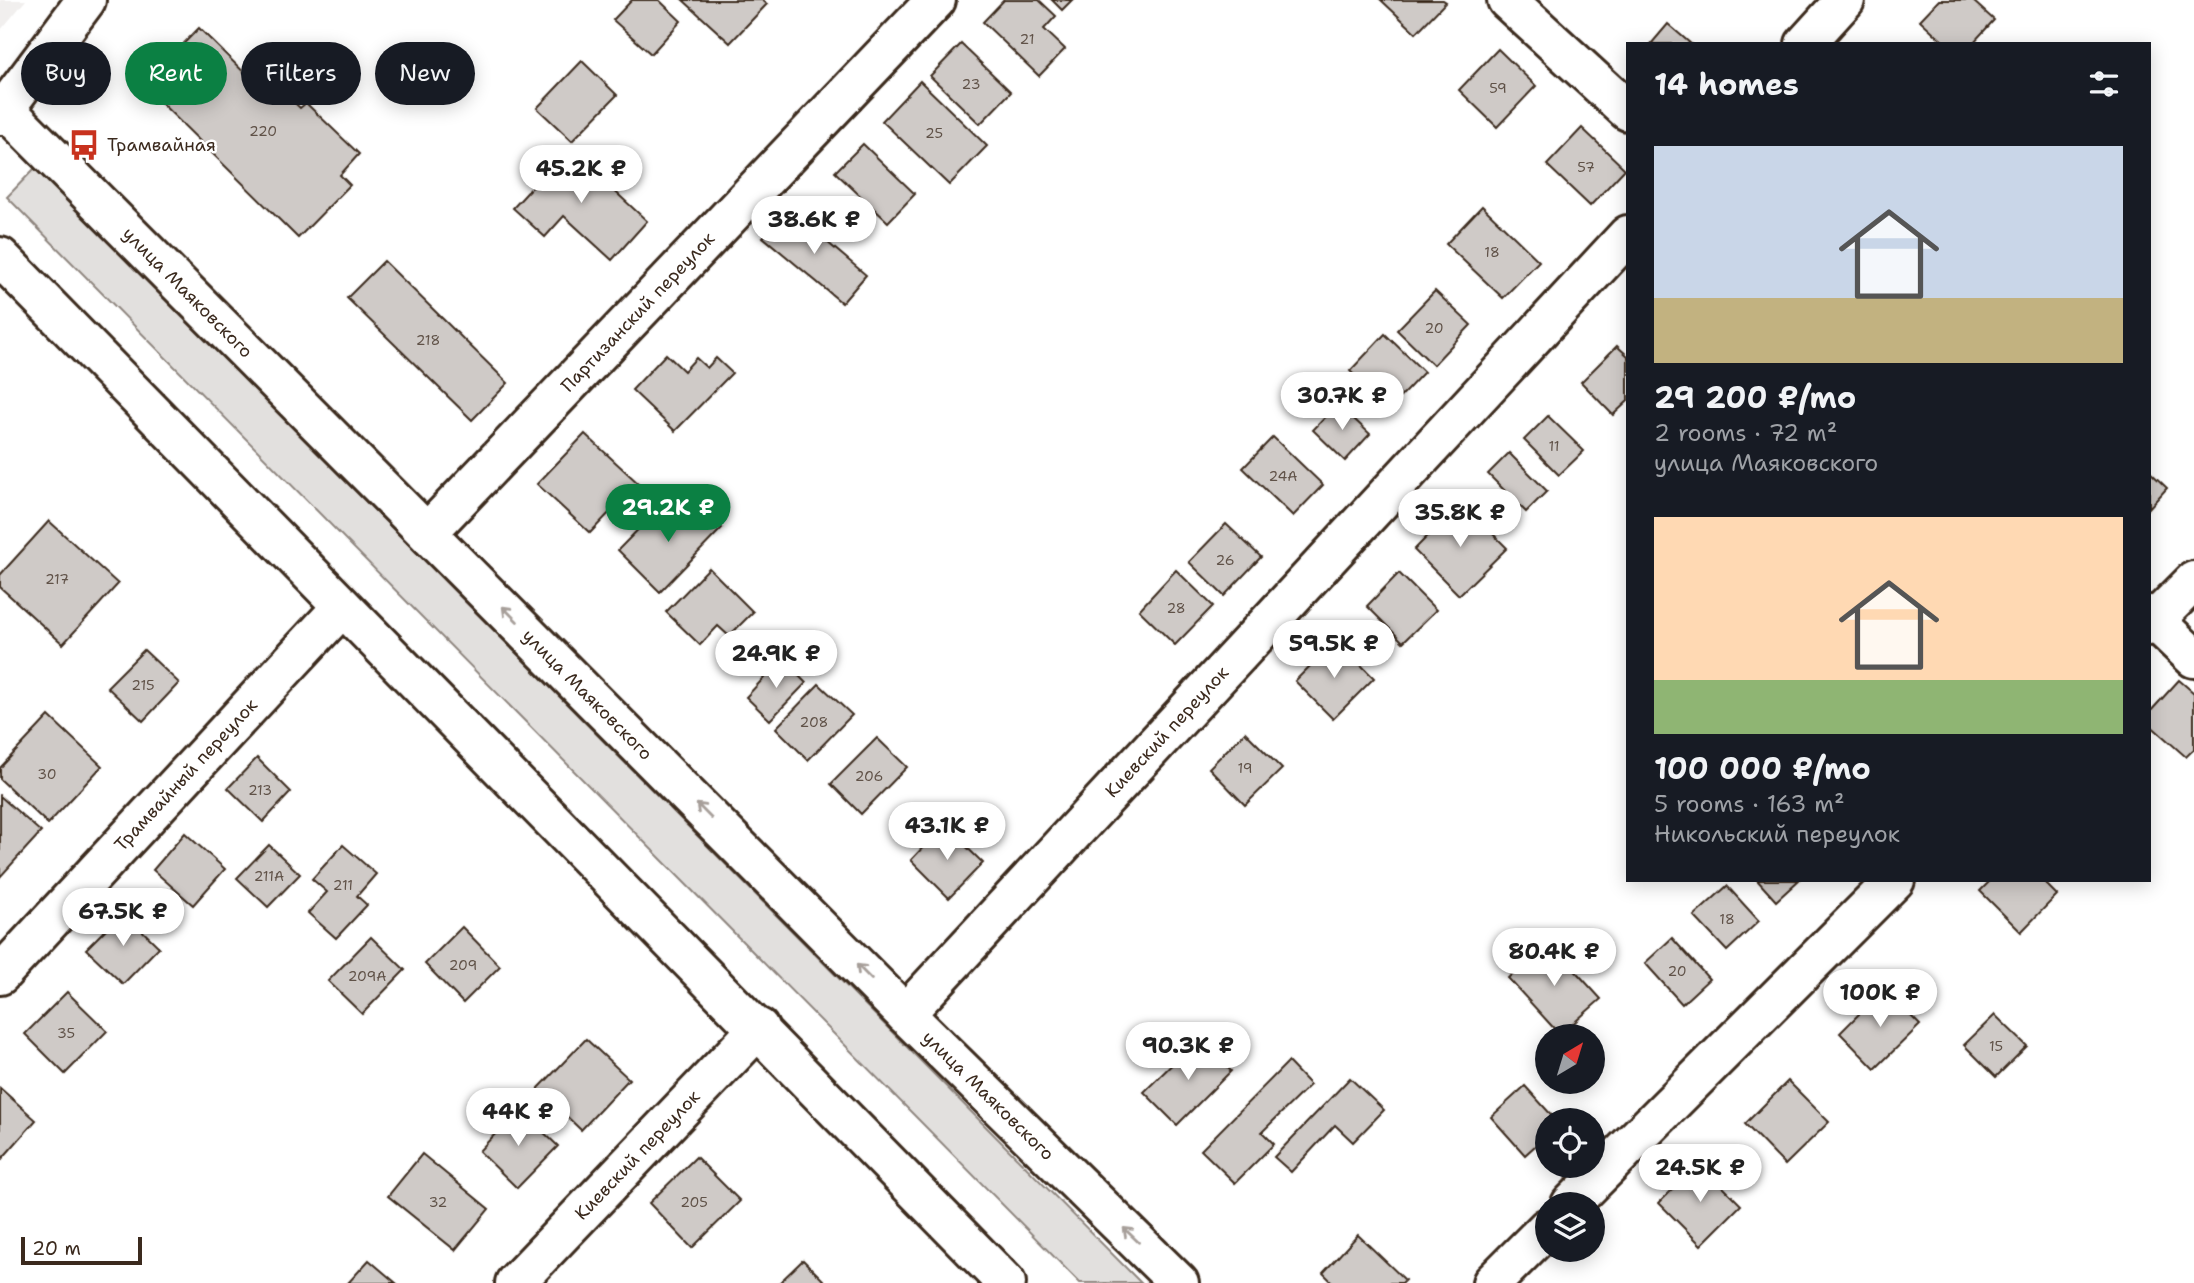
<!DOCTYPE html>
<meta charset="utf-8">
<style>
:root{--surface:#171b24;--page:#242831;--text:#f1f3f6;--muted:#9ea1a6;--accent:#0b8043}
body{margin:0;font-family:"Shantell Sans",sans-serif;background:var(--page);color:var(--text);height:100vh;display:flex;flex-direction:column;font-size:26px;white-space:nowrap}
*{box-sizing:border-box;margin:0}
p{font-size:23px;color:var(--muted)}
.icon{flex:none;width:38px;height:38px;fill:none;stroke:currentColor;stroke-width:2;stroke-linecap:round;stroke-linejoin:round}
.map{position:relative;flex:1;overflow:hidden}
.panel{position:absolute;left:1626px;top:42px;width:525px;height:840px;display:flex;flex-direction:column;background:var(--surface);border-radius:0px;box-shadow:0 4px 18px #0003}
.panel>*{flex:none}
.guide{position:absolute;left:21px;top:42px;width:665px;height:63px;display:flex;gap:14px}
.needle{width:46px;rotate:38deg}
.buttons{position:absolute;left:1535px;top:1024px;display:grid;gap:14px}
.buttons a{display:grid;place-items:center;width:70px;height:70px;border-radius:50%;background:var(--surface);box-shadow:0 4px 18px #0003;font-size:35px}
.scale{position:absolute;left:21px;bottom:18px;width:121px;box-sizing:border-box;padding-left:7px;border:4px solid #3b2a1e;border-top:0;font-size:19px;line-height:24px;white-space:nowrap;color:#3b2a1e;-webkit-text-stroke:5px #fff;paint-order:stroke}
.price{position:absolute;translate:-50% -60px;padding:0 16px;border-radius:24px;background:#fff;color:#222;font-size:23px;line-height:46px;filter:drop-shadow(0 2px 4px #0008)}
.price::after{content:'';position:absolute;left:50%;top:42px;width:21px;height:16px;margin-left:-10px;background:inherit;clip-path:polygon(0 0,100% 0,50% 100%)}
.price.current{background:var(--accent);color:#fff}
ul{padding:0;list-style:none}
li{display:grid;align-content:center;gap:14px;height:371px;padding:0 28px}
li span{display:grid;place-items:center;height:217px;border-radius:0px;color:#555}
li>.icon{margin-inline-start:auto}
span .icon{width:126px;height:126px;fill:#fffc;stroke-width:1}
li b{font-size:30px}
h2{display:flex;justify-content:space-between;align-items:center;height:84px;padding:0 28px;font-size:30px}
.chip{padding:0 24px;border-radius:32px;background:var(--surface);box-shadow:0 4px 18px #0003;font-size:24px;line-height:63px}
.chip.current{background:var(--accent);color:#fff}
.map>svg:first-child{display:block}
</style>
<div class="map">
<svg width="2194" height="1283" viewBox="0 0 2194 1283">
<rect width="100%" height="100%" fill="#fff"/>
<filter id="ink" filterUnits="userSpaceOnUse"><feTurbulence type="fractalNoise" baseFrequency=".0143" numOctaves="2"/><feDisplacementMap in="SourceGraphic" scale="14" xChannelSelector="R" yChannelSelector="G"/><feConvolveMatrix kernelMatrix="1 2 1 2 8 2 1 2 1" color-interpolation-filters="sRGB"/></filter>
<g filter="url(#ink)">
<!-- built -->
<path fill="#f1efee" d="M0,0h26l-26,31z"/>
<!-- green -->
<path fill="#e2e0de" stroke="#8e857e" stroke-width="2" d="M35,168l1106,1115h-61l-1073,-1086z"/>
<!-- building -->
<g fill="#cfcac7" stroke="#3b2a1e" stroke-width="2">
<path d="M632,0h27l22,21 -30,33 -38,-34z"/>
<path d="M683,0h79l5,4 -37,39z"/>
<path d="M1004,0h35l17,16 -12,13 21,20 -26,27 -56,-54z"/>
<path d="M1052,0h20l-10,10z"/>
<path d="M1381,0h62l3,2 -30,31z"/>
<path d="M1939,0h33l22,20 -22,24h-26l-26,-24z"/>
<path d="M1668,24l23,20h-40z"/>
<path d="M199,28l68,67 10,-9 23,22 6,-5 53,51 -19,21 10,10 -52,53 -155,-153z"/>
<path d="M961,44l50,48 -31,32 -50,-48z"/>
<path d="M1498,49l38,37 -39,41 -38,-37z"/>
<path d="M582,61l35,34 -45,46 -35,-33z"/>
<path d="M920,81l67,65 -38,39 -67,-64z"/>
<path d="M1582,128l43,41 -35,37 -43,-41z"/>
<path d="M863,144l52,50 -27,28 -53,-50z"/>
<path d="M568,148l79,73 -35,39 -48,-44 -19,21 -32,-29z"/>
<path d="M1482,206l57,55 -36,37 -57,-54z"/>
<path d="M787,208l79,67 -24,28 -79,-66z"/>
<path d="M384,261l124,122 -36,37 -125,-122z"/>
<path d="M1435,291l36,34 -38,40 -36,-35z"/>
<path d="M1385,334l39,38 -35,37 -39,-38z"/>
<path d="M1617,346l11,10v45l-15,14 -32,-33z"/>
<path d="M666,354l18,17 12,-13 11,10 9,-10 16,15 -57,58 -43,-41z"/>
<path d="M1338,404l32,30 -25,27 -32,-31z"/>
<path d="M1548,416l36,35 -25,24 -35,-35z"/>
<path d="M585,434l53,49 -48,50 -53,-49z"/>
<path d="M1273,437l50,48 -30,31 -50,-48z"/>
<path d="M1509,453l38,38 -21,21 -38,-38z"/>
<path d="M2149,471l18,17 -18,20z"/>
<path d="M1461,502l46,46 -48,47 -45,-45z"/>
<path d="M663,504l19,18 16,-16 24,22 -62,64 -42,-42z"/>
<path d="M49,521l69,63 -55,60 -63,-57v-12z"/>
<path d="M1226,524l35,33 -37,39 -35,-34z"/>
<path d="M709,568l44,44 -24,24 -11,-10 -18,19 -34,-33z"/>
<path d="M1176,570l37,36 -38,39 -36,-35z"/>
<path d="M1399,573l37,37 -33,32 -36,-36z"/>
<path d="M1336,640l38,38 -41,41 -38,-38z"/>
<path d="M144,650l35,33 -36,38 -36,-34z"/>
<path d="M782,659l24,24 -36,37 -24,-23z"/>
<path d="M2179,680l15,13v56l-8,8 -37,-33v-11z"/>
<path d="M819,684l33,31 -44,45 -32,-32z"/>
<path d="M49,716l53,50 -54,58 -48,-45v-11z"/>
<path d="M1245,732l37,37 -37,36 -36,-37z"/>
<path d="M877,738l30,29 -46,47 -30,-30z"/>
<path d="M257,758l34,34 -28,30 -35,-34z"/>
<path d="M0,796l41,36 -41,45z"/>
<path d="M944,825l39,38 -34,35 -38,-38z"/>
<path d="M185,833l40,36 -32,36 -40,-35z"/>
<path d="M269,845l31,29 -32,33 -31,-29z"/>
<path d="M343,845l33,29 -19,22 10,9 -31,33 -28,-25 19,-21 -15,-13z"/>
<path d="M1757,880h42l-23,21z"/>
<path d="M1991,880h51l15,15 -36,37 -41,-41z"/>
<path d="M1727,886l32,35 -32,30 -33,-35z"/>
<path d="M123,912l36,35 -36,37 -37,-35z"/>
<path d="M462,927l38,39 -37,37 -38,-39z"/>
<path d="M371,937l34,33 -43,44 -34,-33z"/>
<path d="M1672,938l37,41 -27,25 -37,-41z"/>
<path d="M1548,941l53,58 -41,36 -52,-57z"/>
<path d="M1884,989l36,36 -45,44 -35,-36z"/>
<path d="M67,992l40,39 -42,43 -40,-40z"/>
<path d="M1995,1015l32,31 -31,31 -32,-32z"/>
<path d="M1199,1038l32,33 -54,54 -33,-33z"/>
<path d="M586,1039l43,40 -48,51 -43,-41z"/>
<path d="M1288,1062l22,23 -48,47 12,12 -39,39 -34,-33z"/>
<path d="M1350,1078l34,32 -31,32 -18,-17 -44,47 -17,-15z"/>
<path d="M1788,1081l41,41 -44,43 -40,-41z"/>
<path d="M1525,1086l31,34h-9v15l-22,20 -34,-38z"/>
<path d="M0,1088l36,32 -36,41z"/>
<path d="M519,1109l39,37 -41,42 -38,-37z"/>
<path d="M422,1154l67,55 -34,41 -67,-54z"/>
<path d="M696,1157l44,44 -48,47 -43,-45z"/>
<path d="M1699,1163l42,42 -40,40 -42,-42z"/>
<path d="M1358,1235l47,45 -3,3h-69l-10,-10z"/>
<path d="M369,1260l27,23h-48z"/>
<path d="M803,1260l23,23h-47z"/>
</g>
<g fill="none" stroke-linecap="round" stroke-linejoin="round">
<defs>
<g id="minor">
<path d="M1507,0l121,111"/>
<path d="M1805,44l40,-44"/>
<path id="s1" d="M0,104l905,910 274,269"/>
<path id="s2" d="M428,532l508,-532"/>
<path d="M2149,615l45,43"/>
<path d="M2149,626l45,-45"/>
<path id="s3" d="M0,975l342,-368"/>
<path id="s4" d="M905,1014l723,-779"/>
<path d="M1571,1204l324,-324"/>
<path id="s5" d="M515,1283l244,-255"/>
<path d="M1492,1283l55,-55"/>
</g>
<path id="secondary" d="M0,115l86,-115"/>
<path id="primary" d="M0,257l1006,1026"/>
</defs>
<!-- minor casing -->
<use href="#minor" stroke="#3b2a1e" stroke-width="44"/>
<!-- secondary casing -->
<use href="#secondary" stroke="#3b2a1e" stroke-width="44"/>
<!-- primary casing -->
<use href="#primary" stroke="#3b2a1e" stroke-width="44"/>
<!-- minor -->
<use href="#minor" stroke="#fff" stroke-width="38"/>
<!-- secondary -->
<use href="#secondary" stroke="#fff" stroke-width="38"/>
<!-- primary -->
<use href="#primary" stroke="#fff" stroke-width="38"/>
</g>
<!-- one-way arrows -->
<defs><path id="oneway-shaft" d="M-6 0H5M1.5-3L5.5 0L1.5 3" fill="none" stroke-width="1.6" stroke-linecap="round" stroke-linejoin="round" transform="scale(1.75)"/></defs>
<g stroke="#a79f9a">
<use href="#oneway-shaft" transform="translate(510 614) rotate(-135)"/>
<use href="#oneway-shaft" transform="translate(704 811) rotate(-135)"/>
<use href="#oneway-shaft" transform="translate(864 972) rotate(-135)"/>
<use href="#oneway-shaft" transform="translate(1131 1235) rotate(-136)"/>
</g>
</g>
<!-- icons -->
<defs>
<symbol id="bus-bare" viewBox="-9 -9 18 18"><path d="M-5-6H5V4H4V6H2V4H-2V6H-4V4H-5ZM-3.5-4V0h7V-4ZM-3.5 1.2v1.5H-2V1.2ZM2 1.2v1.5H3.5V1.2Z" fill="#c8321e" stroke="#fff" stroke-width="2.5" paint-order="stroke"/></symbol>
</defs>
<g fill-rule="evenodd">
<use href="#bus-bare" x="62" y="123" width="44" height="44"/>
</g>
<g text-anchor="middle" stroke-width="5" stroke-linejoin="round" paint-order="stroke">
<!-- number labels -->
<g font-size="14" fill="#605248">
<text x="1027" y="44">21</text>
<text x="971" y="89">23</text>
<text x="1498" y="93">59</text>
<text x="263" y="136">220</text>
<text x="934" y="138">25</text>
<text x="1586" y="172">57</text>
<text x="1492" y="257">18</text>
<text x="1434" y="333">20</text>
<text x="428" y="345">218</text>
<text x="1554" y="451">11</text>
<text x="1283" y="481">24А</text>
<text x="1225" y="565">26</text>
<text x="57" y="584">217</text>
<text x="1176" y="613">28</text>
<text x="143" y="690">215</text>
<text x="814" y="727">208</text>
<text x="1245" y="773">19</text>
<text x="47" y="779">30</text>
<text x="869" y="781">206</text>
<text x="260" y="795">213</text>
<text x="269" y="881">211А</text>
<text x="343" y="890">211</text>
<text x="1727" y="924">18</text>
<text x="463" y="970">209</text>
<text x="1677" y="976">20</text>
<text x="367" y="981">209А</text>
<text x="66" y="1038">35</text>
<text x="1996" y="1051">15</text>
<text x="438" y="1207">32</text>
<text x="694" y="1207">205</text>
</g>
<!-- poi labels -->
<g font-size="18" fill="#3b2a1e" stroke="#fff" text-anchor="start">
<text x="107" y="151">Трамвайная</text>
</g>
<!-- street labels -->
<g font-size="18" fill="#3b2a1e" stroke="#fff">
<text dy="6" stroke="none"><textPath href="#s1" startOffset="266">улица Маяковского</textPath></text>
<text dy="6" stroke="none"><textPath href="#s2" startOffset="304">Партизанский переулок</textPath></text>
<text dy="6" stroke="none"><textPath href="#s1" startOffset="833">улица Маяковского</textPath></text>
<text dy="6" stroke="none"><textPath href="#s4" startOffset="385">Киевский переулок</textPath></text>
<text dy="6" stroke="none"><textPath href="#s3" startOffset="273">Трамвайный переулок</textPath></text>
<text dy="6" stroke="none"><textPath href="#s1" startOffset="1400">улица Маяковского</textPath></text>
<text dy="6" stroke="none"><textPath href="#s5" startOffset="177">Киевский переулок</textPath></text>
</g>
</g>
</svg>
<div class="buttons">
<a><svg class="needle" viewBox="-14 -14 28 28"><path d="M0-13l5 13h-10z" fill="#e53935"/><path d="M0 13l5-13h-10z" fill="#9ea1a6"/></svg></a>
<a><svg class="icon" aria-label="locate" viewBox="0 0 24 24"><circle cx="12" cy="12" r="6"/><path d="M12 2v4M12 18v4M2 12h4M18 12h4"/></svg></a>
<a><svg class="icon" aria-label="layers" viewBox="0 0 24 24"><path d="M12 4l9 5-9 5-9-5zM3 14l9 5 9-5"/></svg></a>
</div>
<div class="scale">20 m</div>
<b class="price" style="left:581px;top:205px">45.2K ₽</b>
<b class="price" style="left:814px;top:256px">38.6K ₽</b>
<b class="price" style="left:1342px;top:432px">30.7K ₽</b>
<b class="price current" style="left:668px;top:544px">29.2K ₽</b>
<b class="price" style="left:1460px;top:549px">35.8K ₽</b>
<b class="price" style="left:1334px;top:680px">59.5K ₽</b>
<b class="price" style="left:776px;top:690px">24.9K ₽</b>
<b class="price" style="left:947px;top:862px">43.1K ₽</b>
<b class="price" style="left:123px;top:948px">67.5K ₽</b>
<b class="price" style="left:1554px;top:988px">80.4K ₽</b>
<b class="price" style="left:1880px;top:1029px">100K ₽</b>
<b class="price" style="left:1188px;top:1082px">90.3K ₽</b>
<b class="price" style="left:518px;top:1148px">44K ₽</b>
<b class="price" style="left:1700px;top:1204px">24.5K ₽</b>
<div class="guide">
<a class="chip">Buy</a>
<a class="chip current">Rent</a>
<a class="chip">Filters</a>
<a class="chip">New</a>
</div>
<section class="panel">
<h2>14 homes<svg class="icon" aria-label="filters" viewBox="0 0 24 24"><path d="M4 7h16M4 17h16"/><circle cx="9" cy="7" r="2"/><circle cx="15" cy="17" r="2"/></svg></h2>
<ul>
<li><span style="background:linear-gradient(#c9d6e8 70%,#c2b280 0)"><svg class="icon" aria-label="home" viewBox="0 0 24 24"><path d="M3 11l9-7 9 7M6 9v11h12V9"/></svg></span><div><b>29 200 ₽/mo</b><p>2 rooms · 72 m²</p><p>улица Маяковского</p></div></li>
<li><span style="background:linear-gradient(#ffd9b3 75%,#8fb573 0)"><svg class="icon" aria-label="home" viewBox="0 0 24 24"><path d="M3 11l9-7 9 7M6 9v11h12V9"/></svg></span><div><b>100 000 ₽/mo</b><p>5 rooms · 163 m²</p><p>Никольский переулок</p></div></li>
</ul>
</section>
</div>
